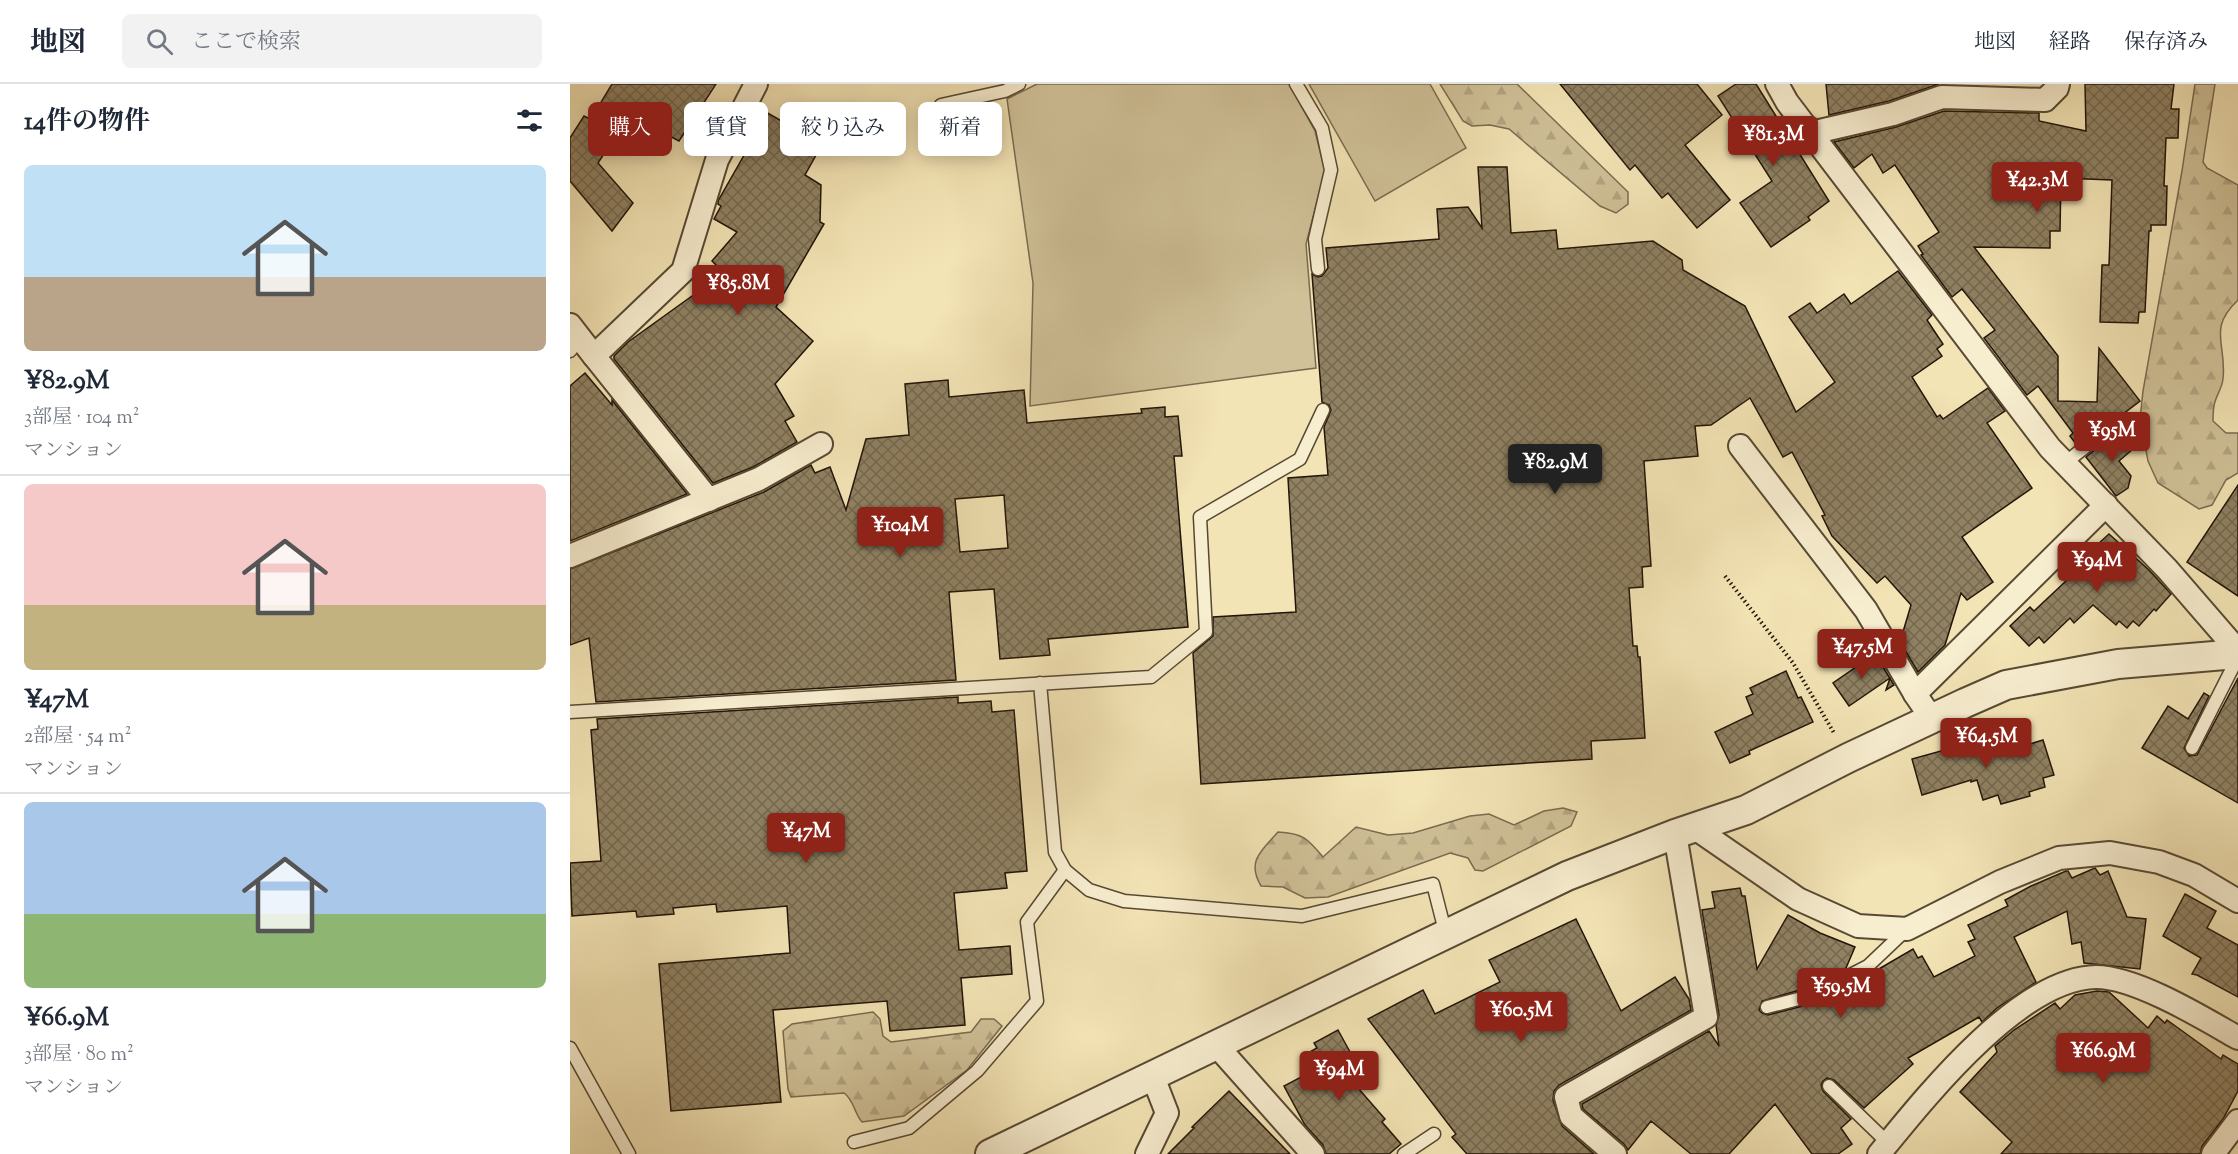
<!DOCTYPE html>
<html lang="ja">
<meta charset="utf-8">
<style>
:root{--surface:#fff;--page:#f2f2f3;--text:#1f2937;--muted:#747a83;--line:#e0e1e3;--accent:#8f2418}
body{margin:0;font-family:"Sorts Mill Goudy","Noto Serif JP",serif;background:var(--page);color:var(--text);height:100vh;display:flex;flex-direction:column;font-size:22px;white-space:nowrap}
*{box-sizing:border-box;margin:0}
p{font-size:20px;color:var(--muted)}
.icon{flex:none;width:33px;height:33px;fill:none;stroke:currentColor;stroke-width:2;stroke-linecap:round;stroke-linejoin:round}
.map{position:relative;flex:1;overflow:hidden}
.details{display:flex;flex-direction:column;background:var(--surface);width:570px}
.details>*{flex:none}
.hud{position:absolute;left:18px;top:18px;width:570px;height:54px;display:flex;gap:12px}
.price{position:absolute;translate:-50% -51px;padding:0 14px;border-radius:6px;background:var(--accent);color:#fff;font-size:20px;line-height:39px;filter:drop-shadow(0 2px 3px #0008)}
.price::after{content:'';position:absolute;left:50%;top:36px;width:18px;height:14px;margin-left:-9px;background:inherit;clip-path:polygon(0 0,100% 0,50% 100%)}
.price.current{background:#222;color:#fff}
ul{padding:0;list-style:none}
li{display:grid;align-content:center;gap:12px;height:318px;padding:0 24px}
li+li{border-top:2px solid var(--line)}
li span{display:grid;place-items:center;height:186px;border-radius:9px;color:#555}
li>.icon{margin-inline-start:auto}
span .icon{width:108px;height:108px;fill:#fffc;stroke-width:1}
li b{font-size:26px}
h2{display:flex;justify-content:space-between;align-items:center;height:72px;padding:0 24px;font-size:26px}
.chip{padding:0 21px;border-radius:9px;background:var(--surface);box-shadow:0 3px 15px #0003;font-size:21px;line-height:54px}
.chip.current{background:var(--accent);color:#fff}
header{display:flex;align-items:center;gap:36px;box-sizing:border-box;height:84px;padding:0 30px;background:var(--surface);border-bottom:2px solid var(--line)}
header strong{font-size:28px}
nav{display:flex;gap:33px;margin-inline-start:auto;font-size:21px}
.search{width:420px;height:54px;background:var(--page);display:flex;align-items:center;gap:15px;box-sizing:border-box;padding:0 21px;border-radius:9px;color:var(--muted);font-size:22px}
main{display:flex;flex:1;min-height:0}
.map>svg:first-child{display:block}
</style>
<header>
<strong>地図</strong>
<div class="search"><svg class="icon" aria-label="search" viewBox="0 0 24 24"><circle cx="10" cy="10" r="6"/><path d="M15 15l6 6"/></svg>ここで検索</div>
<nav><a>地図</a><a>経路</a><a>保存済み</a></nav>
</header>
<main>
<section class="details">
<h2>14件の物件<svg class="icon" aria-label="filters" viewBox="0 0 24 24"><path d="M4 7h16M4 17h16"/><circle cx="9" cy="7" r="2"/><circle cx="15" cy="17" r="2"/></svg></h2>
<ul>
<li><span style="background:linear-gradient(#bfe0f5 60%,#b9a48a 0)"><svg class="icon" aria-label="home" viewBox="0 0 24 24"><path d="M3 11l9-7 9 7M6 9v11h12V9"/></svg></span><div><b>¥82.9M</b><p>3部屋 · 104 m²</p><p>マンション</p></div></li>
<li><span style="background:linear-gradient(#f6c9c9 65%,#c2b280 0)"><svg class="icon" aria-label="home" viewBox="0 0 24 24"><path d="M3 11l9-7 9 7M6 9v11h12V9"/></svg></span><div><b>¥47M</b><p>2部屋 · 54 m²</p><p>マンション</p></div></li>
<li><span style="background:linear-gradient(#a9c7e8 60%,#8fb573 0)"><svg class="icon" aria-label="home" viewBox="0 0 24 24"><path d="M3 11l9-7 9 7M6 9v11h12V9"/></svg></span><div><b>¥66.9M</b><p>3部屋 · 80 m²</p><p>マンション</p></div></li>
</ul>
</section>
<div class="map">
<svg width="1668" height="1070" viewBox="0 0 1668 1070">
<defs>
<pattern id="forest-firs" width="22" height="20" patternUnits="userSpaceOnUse" patternTransform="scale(1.5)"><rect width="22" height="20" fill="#d0c198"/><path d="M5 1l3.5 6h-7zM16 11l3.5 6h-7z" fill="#b2a582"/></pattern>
<pattern id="building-cross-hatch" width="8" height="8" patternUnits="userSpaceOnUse" patternTransform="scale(1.5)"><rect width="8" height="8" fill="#8f8162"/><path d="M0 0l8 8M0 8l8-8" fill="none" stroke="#74684f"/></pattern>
</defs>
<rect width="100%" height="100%" fill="#f3e4b5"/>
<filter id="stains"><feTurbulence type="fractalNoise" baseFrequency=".00333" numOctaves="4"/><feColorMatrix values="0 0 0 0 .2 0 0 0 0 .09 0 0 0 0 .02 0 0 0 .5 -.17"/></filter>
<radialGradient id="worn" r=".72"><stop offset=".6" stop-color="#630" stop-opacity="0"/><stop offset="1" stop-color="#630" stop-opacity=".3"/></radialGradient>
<!-- forest -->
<g fill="url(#forest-firs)" stroke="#7a6b50" stroke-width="1.5">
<path d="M870,0h77l111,108v12l-12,9 -16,-7 -91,-77 -19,-4 -18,1 -9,-5z"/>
<path d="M1625,0h20l-12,78 4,6 31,17v115c-31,29 -11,44 -15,79 -1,10 -8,18 -9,27 -1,5 -1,10 -1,15l13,12h12v40l-12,7 -14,25 -13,4 -41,-26 -10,-22 -8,-42 3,-28 39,-220z"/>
<path d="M993,724l14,4 -6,14 -88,45 -8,-1 -7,-12 -18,-5 -122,44 -23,1 -22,-11 -22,-1c-15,-25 1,-36 17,-54 25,1 30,7 45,25l33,-30 32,8 25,-2 57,-17 19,-2 25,11 30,-14z"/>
<path d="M303,928l7,7 3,17 8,6 80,-10 10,-13h13l8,7 -35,44 -63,46 -42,6c-8,-9 -8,-22 -18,-29l-53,4 -3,-8 -5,-58 9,-7z"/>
</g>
<!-- pitch -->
<g fill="#d0c198" stroke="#7a6b50" stroke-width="1.5">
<path d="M467,0h252l26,47 10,40 -19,73 10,124 -286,38 3,-123 -26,-184z"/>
<path d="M739,0h121l36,64 -91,53z"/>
</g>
<!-- building -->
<g fill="url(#building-cross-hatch)" stroke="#231508" stroke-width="1.5" fill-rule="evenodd">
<path d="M42,0h104l-37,57 -50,-26 -31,48 35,40 -21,28 -42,-50v-43l14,-22 4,2 7,-10 2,1z"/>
<path d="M990,0h137l25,31 -37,30 45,55 -33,28 -29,-35 -6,5 -27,-33 -5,5z"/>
<path d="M1166,0h20l73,117 -21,16 2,3 -39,27 -31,-44 32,-22 -54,-85z"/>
<path d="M1256,0h113l-50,17 -60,14z"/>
<path d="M1515,0h89l-3,25h8l-1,29h-12l-2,48h3l-1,39h-15v6h-2l-4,81h-6l-1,11 -38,-1 2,-57h7l3,-85 -51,-2 -1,53h-10v17l-76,-1 84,109v45l39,1 2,-54 41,53 -17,13 -6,-1 -4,2 -37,29 -6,-8 3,-3 -35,-47 -11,9 -43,-57 11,-8 -33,-41 -10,8 -31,-42 2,-1 -5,-8 21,-14 -44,-67 -12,8 -11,-19 -18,14 -20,-26 62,-15 48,-16 95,2v8l47,10z"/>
<path d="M194,27l30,17 -2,4 28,16 -15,27 16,10 -1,37 4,2 -48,83 37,34 -38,43 19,32 -9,5 12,21 -44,25 -40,16 -99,-124v-3l14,-14 96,-69 -12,-12 25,-29 -23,-13 7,-13 -3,-2v-3l33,-58 -3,-1z"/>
<path d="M908,83h29l4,66 45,-3 2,19 95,-8 29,19 1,10 62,36 51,106 39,-30 -46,-65 21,-14 7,10 27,-19 7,10 47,-33 34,44 -5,5 16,24 -6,5 5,7 -30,21 25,40 3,-2 3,4 45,-31 17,23 -18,12 45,65 -70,49 31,45 -26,18 -6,-7 -16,52 -27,27 -18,-30 11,-37 -26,-29 -8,7 -45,-47 -10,-20 3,-1 -33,-63 -9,5 -33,-59 -39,27 -16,1 3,30 -54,5 7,105 -9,1 1,20 -14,1 4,58h4l1,11h2l5,81 -54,3 1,18 -391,25 -8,-131 20,-17v-19l83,-5 -8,-134 40,-3 -4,-48 7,-17 -2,-5 -7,-3 -10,-128 6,3 4,-1 6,-8 -2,-20 113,-9 -2,-30 31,-2 14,21z"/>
<path d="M15,289l27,32v-5l75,94 -117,47v-155z"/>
<path d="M378,296l1,17 75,-7 3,33 115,-10 -1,-4 24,-2v10l13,-1 4,40h-8l14,171 -140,12 2,16 -50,4 -6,-70 -45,3 7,88 -360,22 -7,-64 -19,7v-76l194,-77 47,-27 4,8 15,-6 16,43 20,-71 43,-4 -4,-51zM434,411l4,53 -48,4 -5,-53z"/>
<path d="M1548,347l15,18 -14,12 12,15 -3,12 -12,8 -30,-39z"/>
<path d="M1668,401v111l-51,-34z"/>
<path d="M1539,450l40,36 22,24 -15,17 -2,-2 -15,17 -6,-5 -6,7 -8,-7 -3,4 -23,-20 -19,18 -4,-5 -26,25 -5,-6 -10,9 -19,-20 20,-19 4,4 32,-30 -4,-4z"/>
<path d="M1305,570l19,31 -8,5 4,-12 -41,28 -16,-23z"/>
<path d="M1216,587l12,27 3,-1 12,25 -64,29 1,3 -20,9 -15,-31 38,-18 -7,-17 7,-3 -3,-6z"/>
<path d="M1668,594v125l-96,-55 26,-42 20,13 16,-26 5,3 -25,52 5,8 8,-1z"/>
<path d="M388,613v6l33,-2 1,11 22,-2 13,161 -22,2 2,15 -53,5 5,57 51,-4 2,28 -51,4 4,47 -75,6 -3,-30 -114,9 8,92 -110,9 -12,-147 131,-11 -3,-47 -70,6 -1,-8 -43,4 1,6 -37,3 -1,-6 -64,5 -2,-53 31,-2 -10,-131 7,-1 -1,-10z"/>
<path d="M1422,653l5,17 46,-14 11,35 -11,3 2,9 -16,5 1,4 -29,8 -3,-9 -15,5 -6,-20 -6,2v-2l-49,15 -10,-36z"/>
<path d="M1525,784l5,7 8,-4 19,46 19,2 -6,50 -56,-6 -3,-21 -9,2 -5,-33 -53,26 22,45 -39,26 -15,14 -3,-5 -71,41 5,6 -49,44 -30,-28 -7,-2 -4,3 -2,4 2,6 28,28 -10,9 11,16 -14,10h-26l-37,-50 -46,50h-38l-40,-33 -23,29 -4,-6 -41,-35 -1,-5 127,-73 10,15 -3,-21 3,-10 -17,-105 13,-2 -3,-16 28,-4 2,8h3l12,73 31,-54 32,18 35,14 -9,21 -39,20 -45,13 -3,9 3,3 6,2 46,-12 58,-30 41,-24 5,9 4,-2 12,21 41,-21 -7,-14 7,-3 -7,-14 40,-19 -3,-6 26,-14 35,-15h2l4,7z"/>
<path d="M1615,810l31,17 -9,17 31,17v52l-41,-22 -5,-1 9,-16 -38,-22z"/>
<path d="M1006,835l45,92 54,-34 14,22 2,11 -132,75 -5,6 -1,9 9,26 32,28h-127l-15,-17 4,-3 -88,-115 55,-29 12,24 65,-32 -11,-22z"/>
<path d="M1527,907l12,1 39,36 9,-12 8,7 2,-3 54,39 2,-4 15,9v27l-15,28 -21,27 -2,8h-199l11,-12 -52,-50 37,-40 -2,-6 19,-16 41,-27 5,6 15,-14z"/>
<path d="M768,946l29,53 -9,5 27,31 -3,3 19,22 -12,10h-63l-3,-9 -18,-20 -21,-39 25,-13 -8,-16 16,-9 -3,-5z"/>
<path d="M659,1007l61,63h-122l26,-26 -2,-1z"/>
</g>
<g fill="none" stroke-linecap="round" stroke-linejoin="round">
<defs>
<g id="service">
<path d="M726,0l26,44 9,42 -16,69 3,30"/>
<path d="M371,21l64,-14 14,-7"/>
<path d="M0,267l10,-13"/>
<path d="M1495,379l53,-42"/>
<path d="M470,599l15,169 10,18 24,20 35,11 178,15 131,-32 13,51"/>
<path d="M0,628l581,-35 55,-45 -6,-115 100,-58 23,-49"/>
<path d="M1622,664l46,-91"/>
<path d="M1197,923l43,-11 58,-30 39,-37"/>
<path d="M0,964l59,106"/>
<path d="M1259,1002l59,57"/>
<path d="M284,1058l55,-14 68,-57 60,-70 -10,-79 38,-52"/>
<path d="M834,1070l30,-20"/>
</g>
<g id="minor">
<path d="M1207,0l10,18 263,346 117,121 71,82"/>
<path d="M1241,49l82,-19 49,-17 103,3 12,-12 1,-4"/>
<path d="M0,241l24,31 89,-85 34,-111 39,-76"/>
<path d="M24,272l115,144"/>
<path d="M1170,362l126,164 49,84 17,25"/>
<path d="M0,472l189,-77 62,-35"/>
<path d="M1345,610l191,-189"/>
<path d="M1125,744l103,71 60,27 49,3 93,-47 59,-24 51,-5 49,9 35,13 44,26"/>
<path d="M647,962l96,108"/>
<path d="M577,1070l20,-41 -14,-36"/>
<path d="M1045,1070l-44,-38 -5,-19 140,-80 -31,-183"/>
<path d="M1309,1070c45,-55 140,-176 217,-177 40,0 107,41 142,61"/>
<path d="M1643,1070l25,-33"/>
</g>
<path id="tertiary" d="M420,1070l577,-278 108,-42 71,-24 102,-52 117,-55 41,-18 112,-21 120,-10"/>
</defs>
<!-- service casing -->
<use href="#service" stroke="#574933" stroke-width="15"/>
<!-- minor casing -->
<use href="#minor" stroke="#574933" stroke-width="26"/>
<!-- tertiary casing -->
<use href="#tertiary" stroke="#574933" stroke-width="32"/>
<!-- path -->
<path stroke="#231508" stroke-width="4" stroke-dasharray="1.5 3" stroke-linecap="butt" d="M1155,492l68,87 41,70"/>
<!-- service -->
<use href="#service" stroke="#f7edcf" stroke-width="12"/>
<!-- minor -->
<use href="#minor" stroke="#f7edcf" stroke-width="22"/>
<!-- tertiary -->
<use href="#tertiary" stroke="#f7edcf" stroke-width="28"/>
</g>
<rect width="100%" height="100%" filter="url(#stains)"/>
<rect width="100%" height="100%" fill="url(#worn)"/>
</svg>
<b class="price" style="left:1203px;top:83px">¥81.3M</b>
<b class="price" style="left:1467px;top:129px">¥42.3M</b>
<b class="price" style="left:168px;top:232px">¥85.8M</b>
<b class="price" style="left:1542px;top:379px">¥95M</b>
<b class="price current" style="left:985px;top:411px">¥82.9M</b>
<b class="price" style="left:330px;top:474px">¥104M</b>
<b class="price" style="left:1527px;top:509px">¥94M</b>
<b class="price" style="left:1292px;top:596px">¥47.5M</b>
<b class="price" style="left:1416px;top:685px">¥64.5M</b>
<b class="price" style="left:236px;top:780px">¥47M</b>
<b class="price" style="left:1271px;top:935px">¥59.5M</b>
<b class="price" style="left:951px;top:959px">¥60.5M</b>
<b class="price" style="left:1533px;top:1000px">¥66.9M</b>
<b class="price" style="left:769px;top:1018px">¥94M</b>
<div class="hud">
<a class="chip current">購入</a>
<a class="chip">賃貸</a>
<a class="chip">絞り込み</a>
<a class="chip">新着</a>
</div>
</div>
</main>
